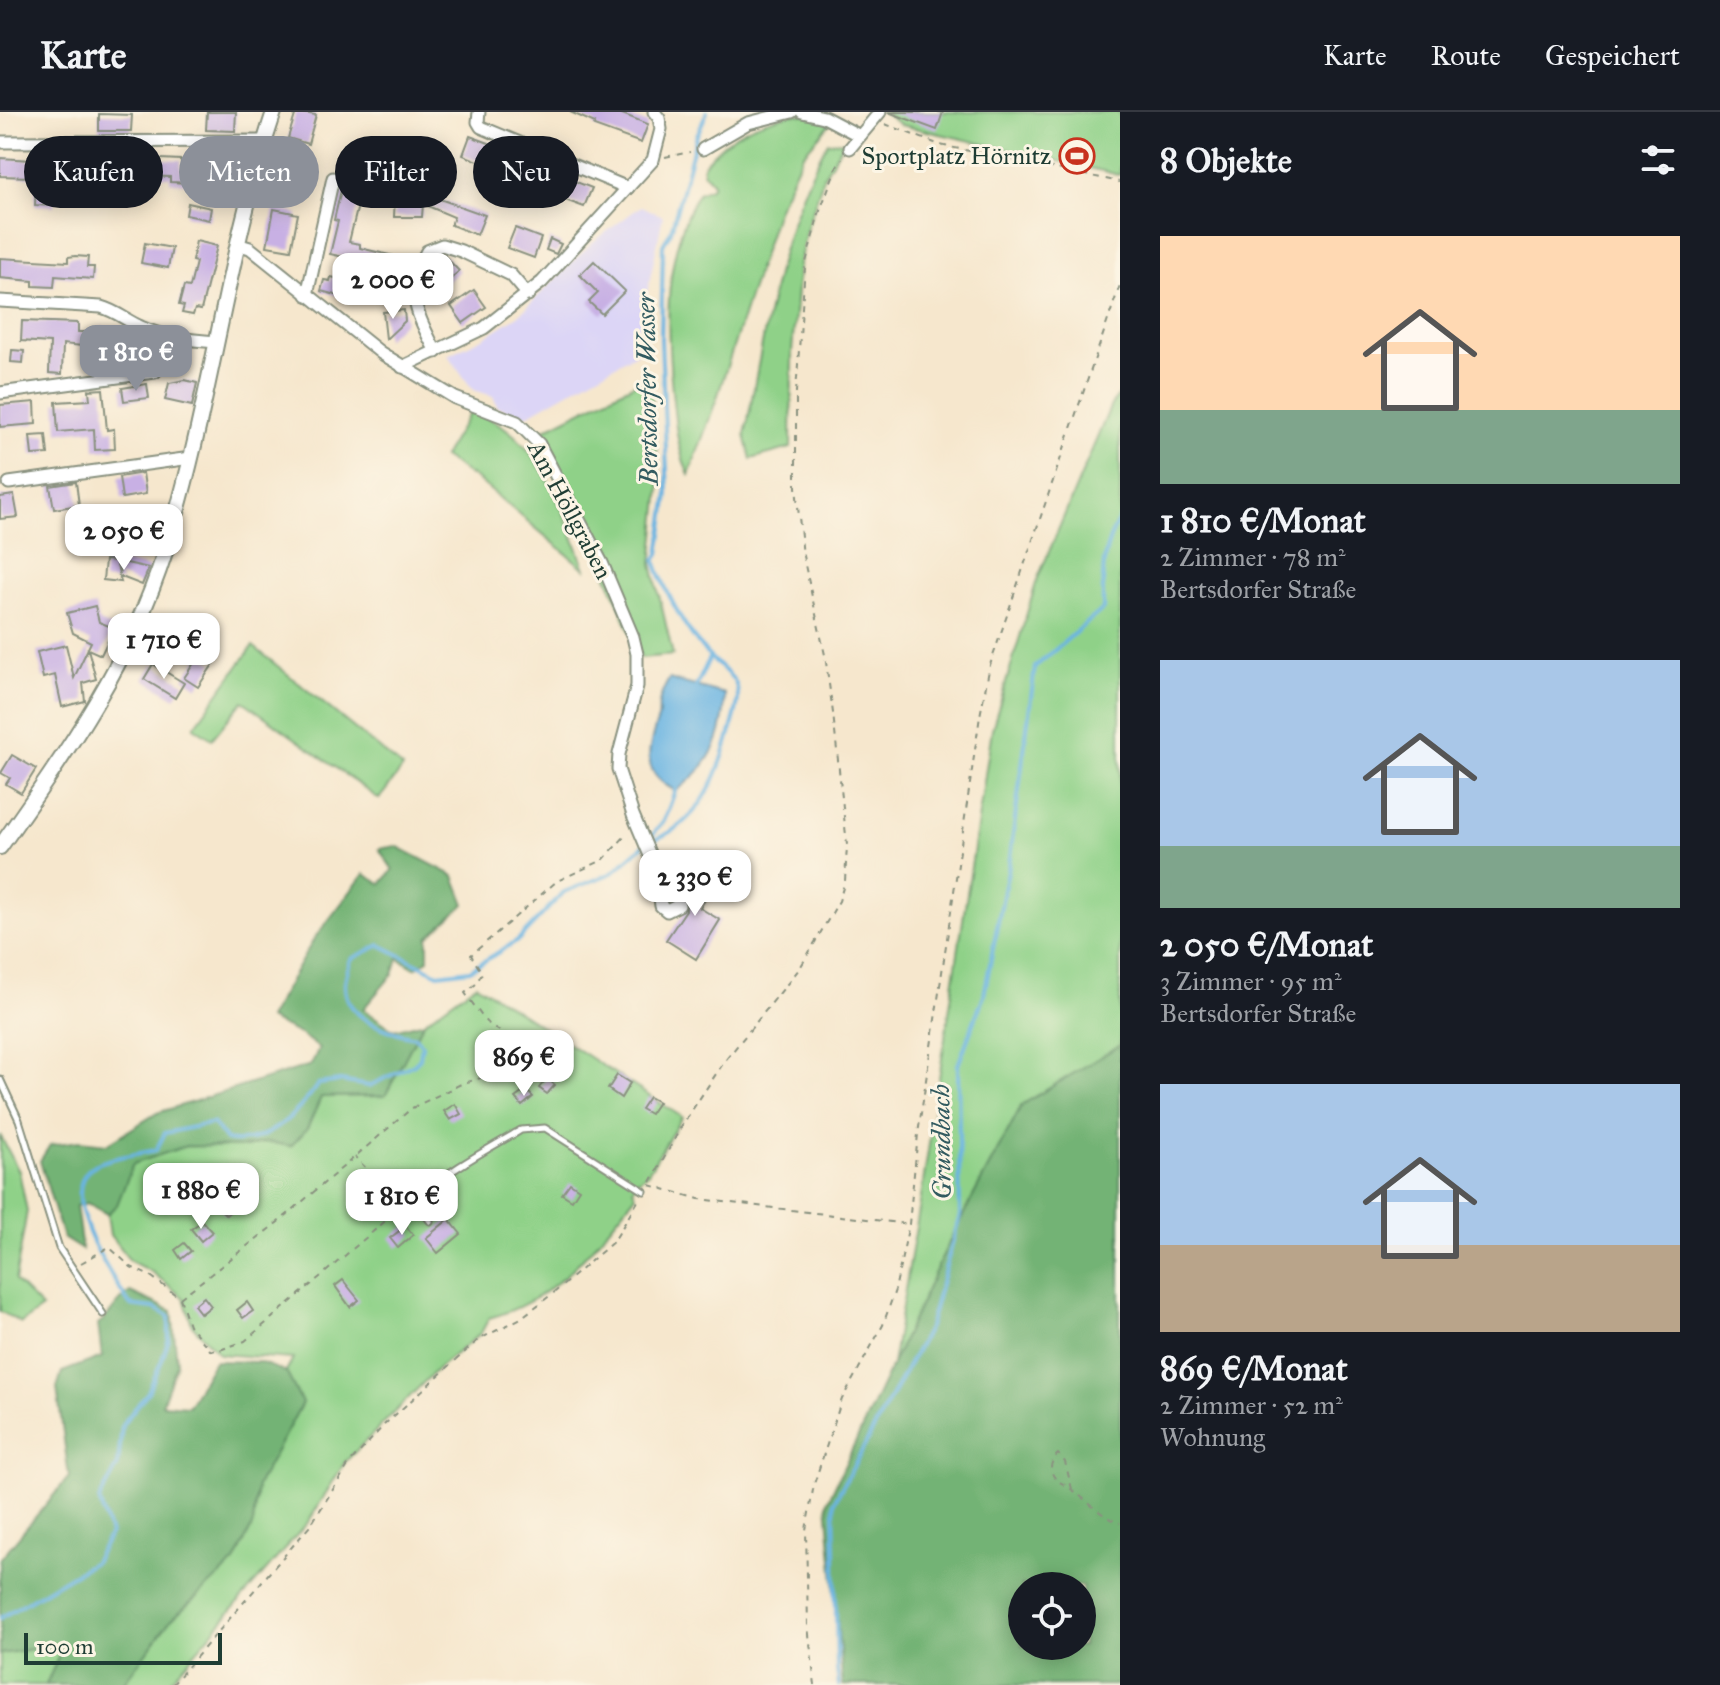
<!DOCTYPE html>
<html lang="de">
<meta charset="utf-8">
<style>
:root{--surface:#171b24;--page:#20242c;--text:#f1f3f6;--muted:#9ea1a6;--line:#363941;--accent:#8c9099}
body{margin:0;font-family:"IM FELL Great Primer",serif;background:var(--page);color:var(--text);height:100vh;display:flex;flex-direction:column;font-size:30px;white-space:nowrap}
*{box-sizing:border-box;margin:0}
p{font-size:26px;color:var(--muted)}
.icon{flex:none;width:44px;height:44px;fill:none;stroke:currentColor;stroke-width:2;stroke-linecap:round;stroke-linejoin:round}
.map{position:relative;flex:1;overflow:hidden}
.panel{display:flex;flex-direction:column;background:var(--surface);width:600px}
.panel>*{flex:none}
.top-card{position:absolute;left:24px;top:24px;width:760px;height:72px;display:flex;gap:16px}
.fabs{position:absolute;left:1008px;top:1460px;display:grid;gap:16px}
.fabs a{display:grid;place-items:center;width:88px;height:88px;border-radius:50%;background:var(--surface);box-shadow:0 4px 20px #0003;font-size:40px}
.scale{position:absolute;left:24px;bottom:20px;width:198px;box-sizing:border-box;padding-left:8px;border:4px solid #1f3d34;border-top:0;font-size:22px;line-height:28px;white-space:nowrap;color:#1f3d34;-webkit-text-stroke:6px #fcf5e5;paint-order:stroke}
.price{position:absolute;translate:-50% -68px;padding:0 18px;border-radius:16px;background:#fff;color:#222;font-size:26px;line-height:52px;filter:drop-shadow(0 2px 4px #0008)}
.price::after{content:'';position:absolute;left:50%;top:48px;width:24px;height:18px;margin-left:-12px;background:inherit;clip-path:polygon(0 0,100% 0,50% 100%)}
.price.active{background:var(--accent);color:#fff}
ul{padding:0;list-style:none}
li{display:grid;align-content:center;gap:16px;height:424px;padding:0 40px}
li span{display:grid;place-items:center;height:248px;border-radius:0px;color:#555}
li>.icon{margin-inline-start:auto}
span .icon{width:144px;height:144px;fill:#fffc;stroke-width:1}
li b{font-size:34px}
h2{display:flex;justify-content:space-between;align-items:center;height:96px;padding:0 40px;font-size:34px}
.pill{padding:0 28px;border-radius:36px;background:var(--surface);box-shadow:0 4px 20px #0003;font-size:28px;line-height:72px}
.pill.active{background:var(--accent);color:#fff}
header{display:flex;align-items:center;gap:48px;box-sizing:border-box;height:112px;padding:0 40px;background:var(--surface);border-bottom:2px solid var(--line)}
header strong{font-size:38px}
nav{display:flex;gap:44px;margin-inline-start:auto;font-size:28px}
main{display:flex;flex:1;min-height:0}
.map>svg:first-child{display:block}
</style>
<header>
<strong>Karte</strong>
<nav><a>Karte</a><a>Route</a><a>Gespeichert</a></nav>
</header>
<main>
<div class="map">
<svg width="1120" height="1573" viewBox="0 0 1120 1573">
<rect width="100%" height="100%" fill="#fcf5e5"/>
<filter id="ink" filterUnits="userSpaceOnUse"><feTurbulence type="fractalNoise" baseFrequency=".0125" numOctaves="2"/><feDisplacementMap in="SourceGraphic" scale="16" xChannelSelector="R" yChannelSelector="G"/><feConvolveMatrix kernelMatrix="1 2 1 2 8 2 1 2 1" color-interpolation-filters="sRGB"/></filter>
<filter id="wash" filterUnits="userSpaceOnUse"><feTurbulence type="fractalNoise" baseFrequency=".006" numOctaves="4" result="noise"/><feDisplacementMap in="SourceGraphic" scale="32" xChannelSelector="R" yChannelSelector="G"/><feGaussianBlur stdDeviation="1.8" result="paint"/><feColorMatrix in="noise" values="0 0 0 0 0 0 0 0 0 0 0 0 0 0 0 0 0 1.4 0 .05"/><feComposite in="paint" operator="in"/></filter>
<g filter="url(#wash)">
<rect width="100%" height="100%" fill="#f6e7cd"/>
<!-- built -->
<path fill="#dcd5f6" d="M641,94l22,10 -17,82 -2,51 -120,68 -27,-11 -4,-10 -20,-6 -25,-35 35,-17 35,-22 75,-74z"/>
<!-- green -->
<g fill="#8fd188" stroke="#57875e" stroke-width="2">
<path d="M887,0h233v63l-219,-50 -14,-10z"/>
<path d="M793,2l15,1 22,9 -27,30 -26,56 -60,188 -28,77c-12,-26 -14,-55 -17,-84 -6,-68 -9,-136 26,-198l13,-5 2,-5 -10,-11v-7c27,-32 50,-43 90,-51z"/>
<path d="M844,29l-20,35 -18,55 -7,34 -7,87 -1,96 -40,11 -6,-24c20,-100 31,-203 83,-293z"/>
<path d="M650,264l10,112 -8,76 21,91 -32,3c-32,-76 -61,-155 -104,-225z"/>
<path d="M1120,282v651l-98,60 -69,129 -61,130 27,-154 73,-481 45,-149 74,-175z"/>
<path d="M470,300c67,14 94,100 115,157l-107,-89 -35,-23z"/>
<path d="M253,534l150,122 -24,31 -136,-98 -31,38 -18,-12z"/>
<path d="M476,872l206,133 -35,57 -10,7 -4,7 3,7c-44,53 -77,104 -147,123l-8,15 -43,35 -93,94 -36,59 -142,164h-45l48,-64 65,-59 18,-38 4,-38 45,-83 -16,-31 7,-13 -74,-5 -27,-29 -8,-27 -32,-26 -22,-11 -20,-26 -3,-21 10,-10 16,-40 53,-18 60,1 21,-5 24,4 16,-17 14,-32 64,-1 39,-74z"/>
<path d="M0,1023l19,36 8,40 -12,70 27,27 -21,15 -21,-12z"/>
<path d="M65,1532l-19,41h-46v-31z"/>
</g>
<!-- forest -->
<g fill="#73b374" stroke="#497854" stroke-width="2" fill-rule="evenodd">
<path d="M396,734l58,30 11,28 -37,33v23l-13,8 -17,-10 -5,16 -30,35 31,21 30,-8 -39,74 -64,1 -14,32 -16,17 -24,-4 -21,5 -60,-1 -53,18 -16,41 -10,9 -20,-11 -11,3 6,44 -19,-12 -23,-77 10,-16 29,-4 28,3 50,-31 154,-48 8,-17 -19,-14 -32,-15 46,-80 50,-65 17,10 12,-14 -14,-21z"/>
<path d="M1120,933v640h-277l-16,-182 126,-269 69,-129zM1022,1474h60v60h-60z"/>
<path d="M130,1180l42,19 5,52 -15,41 26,2 26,-45 45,1 27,10 16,31 -45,83 -4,38 -18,38 -65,59 -48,64h-76l18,-41 -64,10v-95l69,-82 -12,-89 5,-16 40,-15 -4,-33c15,-10 16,-21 32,-32z"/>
</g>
<!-- water -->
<path fill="#69b4e2" stroke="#44788b" stroke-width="2" d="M669,567l56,15c-1,44 -14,72 -49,97 -34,-17 -30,-38 -19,-69 3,-6 1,-13 2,-19 2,-8 6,-17 10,-24z"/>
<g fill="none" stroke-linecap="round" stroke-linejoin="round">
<!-- stream -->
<g stroke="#69b4e2" stroke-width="4">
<path d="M694,579l16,-34"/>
<path d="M648,730c52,-17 70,-63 83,-112 4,-15 11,-33 4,-48 -6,-10 -18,-17 -26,-26 -24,-26 -42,-61 -54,-95l4,-7 9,-60 -7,-154 2,-95 8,-14 26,-96 10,-23"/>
<path d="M0,1506l94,-56 16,-28 -11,-34 19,-35 4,-40 26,-33 14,-32 7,-21v-23l-15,-8 -24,-3c-17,-26 -78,-115 -35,-140 14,-8 45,-11 61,-15l9,-17 48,-10 13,17c38,8 73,-27 92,-56l22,-3 29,5 45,-22 6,-6 2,-13 -7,-8c-27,-5 -71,-18 -70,-53 0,-8 4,-17 6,-25l29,-14 58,29 32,-4 48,-30 46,-48 48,-19 35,-31 17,-21 13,-35"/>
<path d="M839,1573l-2,-15 -3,-168 95,-175 31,-112 -2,-150 26,-70 25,-130 26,-198 68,-58c0,-37 -3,-58 17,-91"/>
</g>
</g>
<g id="blocks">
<!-- building -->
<g fill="#c8b0e4">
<path d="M207,0h29l-1,19 -29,-1z"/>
<path d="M296,0l20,3 -8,29 -20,-6z"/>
<path d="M570,0h47l31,12 -7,19 -47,-17 1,-3z"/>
<path d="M888,0h55l-6,18z"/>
<path d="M99,2l33,1 -1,16h-32z"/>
<path d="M470,24l62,23 -2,5 62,24 -8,19 -62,-23 2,-5 -61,-24z"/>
<path d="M117,45l64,3v11l33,2 2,-10 19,5 -9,34 -19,-5 4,-13 -41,-2v-5l-50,-2 -1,15 -16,1v-16h14z"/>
<path d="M0,46l31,2 -1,17 -30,-1z"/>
<path d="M61,47h35l-1,19 -34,-1z"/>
<path d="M275,48l20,5 -2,6 4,1 -7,16 -20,-5z"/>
<path d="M344,65l20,4 -15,61 11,2v4l38,9 -7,28 -20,-5 4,-16 -45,-10 8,-33 -4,-1z"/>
<path d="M36,70h26l-1,11h-7v13l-19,-1z"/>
<path d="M395,84l39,1 51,18 -8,20 -26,-10 3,-8 -31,-13 -1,13h-28z"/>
<path d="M188,91l23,5 -2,12 -23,-5z"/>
<path d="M274,97l24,5 -7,36 -24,-4z"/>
<path d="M515,116l26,10 -7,20 -27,-10z"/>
<path d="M550,127l11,5 -5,10 -10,-4z"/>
<path d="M196,129l21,5 -16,64 -6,-1 -2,6 -11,-2 2,-7 -5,-1 5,-19 6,1 6,-25 -4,-1z"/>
<path d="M145,131l27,5 -4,20 -27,-5z"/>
<path d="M75,144l13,1 -1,10h7l-1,12 -38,-3 -1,11 -21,-1v-5l-33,-3v-20l68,4v-5z"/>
<path d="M445,144l14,15 -21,20 -13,-14z"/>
<path d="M594,149l31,30 -23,23 -13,-12 9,-9 -18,-18z"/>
<path d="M331,165l25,6 -5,16 -30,-8 3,-11 6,1z"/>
<path d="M474,178l12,17 -23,16 -12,-17z"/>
<path d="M404,198l1,11 -19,18 -3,-27z"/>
<path d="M22,209l56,2v9h21l2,-6 20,6 -4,15 -14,1 -40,-4 -1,30 -13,-1 1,-30 -29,-2z"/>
<path d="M12,238l12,1 -1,12 -12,-1z"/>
<path d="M185,268l12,3 -5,23 -27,-6 4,-17z"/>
<path d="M147,272l2,14 -25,3 -2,-13z"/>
<path d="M103,277l4,41 7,-1 1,20 -20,1 -1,-21 -36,3 -2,-30 34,-2 -1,-10z"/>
<path d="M35,290l1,22 -36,3v-22z"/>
<path d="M46,323l2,19 -16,1 -2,-19z"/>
<path d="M143,361l3,21 -24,4 -3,-21z"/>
<path d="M76,370l3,23 -25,4 -4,-23z"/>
<path d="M14,383l4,22 -18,2v-22z"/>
<path d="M134,405l28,7 -6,23 -19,-5 1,-6 -9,-2z"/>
<path d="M107,406l2,12 -10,2 -26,-7z"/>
<path d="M105,448l11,1 3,13 3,-12 27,6 -7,17 -23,-9 2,6 -18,-2z"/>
<path d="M95,494l4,16 15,6 -13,27 -13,-6 8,30 -13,4 2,18 -23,6 -7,-32 -12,3 -6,-26 29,-7 8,33 17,-36 -18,-9 -6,-20z"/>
<path d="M175,516l10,5 -10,17 -9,-5z"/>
<path d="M200,542l14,9 -16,24 -14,-9z"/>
<path d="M153,552l31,19 -9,15 -31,-19z"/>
<path d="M12,643l24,14 -15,24 -15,-9 4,-6 -9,-5z"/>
<path d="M700,757l17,11 -17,28 20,12 -24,39 -30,-19 20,-30 -1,-16z"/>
<path d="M617,963l13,8 -9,15 -13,-9z"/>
<path d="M547,966l8,7 -8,9 -8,-6z"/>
<path d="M526,978l7,7 -11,9 -7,-8z"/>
<path d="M649,985l9,5 -8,12 -9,-5z"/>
<path d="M455,992l6,10 -11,6 -6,-9z"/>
<path d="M570,1071l9,6 -7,11 -10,-6z"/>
<path d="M245,1072l6,7 -10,10 -7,-8z"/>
<path d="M230,1086l6,8 -10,9 -7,-7z"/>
<path d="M449,1107l12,15 -23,19 -12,-15z"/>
<path d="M202,1109l10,11 -11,9 -10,-12z"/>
<path d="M406,1114l7,9 -15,13 -8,-10z"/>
<path d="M184,1131l7,8 -10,8 -6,-9z"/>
<path d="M343,1168l16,20 -9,7 -15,-21z"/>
<path d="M204,1185l7,9 -10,8 -7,-9z"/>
<path d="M247,1190l6,9 -10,7 -6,-8z"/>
</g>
</g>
</g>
<g filter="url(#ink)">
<use href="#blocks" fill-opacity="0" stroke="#8a9280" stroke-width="2"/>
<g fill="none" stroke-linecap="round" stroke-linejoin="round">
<defs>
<g id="lane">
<path d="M0,967l19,41 40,128 44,66"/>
<path d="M430,1109c-5,-7 -11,-14 -8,-23 6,-17 80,-57 99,-68l24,-2 99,63"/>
</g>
<g id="street">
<path d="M479,0l-1,10 3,5 147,61"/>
<path d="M802,0l22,5 34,18"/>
<path d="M0,30l266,-1"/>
<path d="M850,36l30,-36"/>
<path d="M703,37l45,-26 44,-11"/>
<path d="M240,133l10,3 131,105 74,45 62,24 22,22 63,119 31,74 4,17v32l-18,68 -1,15 15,46 24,57 4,34 6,5 12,-6 -4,-15 -18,-18"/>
<path d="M307,183l26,-117"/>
<path d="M0,189l101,6c15,4 26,14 40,20 24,11 50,13 76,15"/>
<path d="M436,240c-19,-39 -33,-60 -9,-101l15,-6 19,6 50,24 17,20"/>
<path d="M402,255l82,-39 58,-46 111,-122 8,-31 -2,-11 -5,-6"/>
<path d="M0,281l155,-21 21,-34"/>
<path d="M9,371l182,-25"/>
</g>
<path id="secondary" d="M0,735c66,-94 130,-184 165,-295 46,-144 61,-297 109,-440"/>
</defs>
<!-- lane casing -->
<use href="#lane" stroke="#8a9280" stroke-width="9"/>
<!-- street casing -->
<use href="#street" stroke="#8a9280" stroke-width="15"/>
<!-- secondary casing -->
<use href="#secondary" stroke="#8a9280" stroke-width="18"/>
<!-- path -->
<g stroke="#8a9280" stroke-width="2" stroke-dasharray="6 6" stroke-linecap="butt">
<path d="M885,12l55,21 180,37"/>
<path d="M665,45l25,-5"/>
<path d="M651,1070l31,-57 42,-63 76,-94 39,-67 6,-20 2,-36 -14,-132 -8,-58 -22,-99 -7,-69v-95l9,-126 13,-50 18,-48 6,-9"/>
<path d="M650,1073l49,14 209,25"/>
<path d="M81,1151l28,-16 22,20 21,10 28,21 9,27 21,25 7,1 28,-10 158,-135 -48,-49"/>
<path d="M180,1186l102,-79 130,-111 49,-24 62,-19 4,-5 -4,-13 -37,-25 -21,-29 11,-9 6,-11 -11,-18 86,-74 46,-21 23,-25"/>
<path d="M1072,1377l-7,-27 -7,-8c-7,7 -10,15 -3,24 3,4 11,7 16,11 17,12 28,26 49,34"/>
<path d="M172,1573l138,-159 39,-62 36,-40 93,-84 43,-22 35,-27 58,-50 24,-40"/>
<path d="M815,1573l-7,-59 -2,-96 8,-46 28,-85 41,-74 12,-35 14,-66 9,-90 62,-418 10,-51 130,-380"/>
</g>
<!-- lane -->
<use href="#lane" stroke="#fff" stroke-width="5"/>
<!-- street -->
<use href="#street" stroke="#fff" stroke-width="11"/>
<!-- secondary -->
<use href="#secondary" stroke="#fff" stroke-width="14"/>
</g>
</g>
<!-- icons -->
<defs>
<symbol id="stadium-ring" viewBox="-11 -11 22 22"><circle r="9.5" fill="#fcf5e5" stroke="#c8321e" stroke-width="1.5"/><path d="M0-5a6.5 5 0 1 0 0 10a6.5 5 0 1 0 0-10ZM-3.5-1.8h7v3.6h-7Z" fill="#c8321e"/></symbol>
</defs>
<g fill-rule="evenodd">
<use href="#stadium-ring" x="1057" y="24" width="40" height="40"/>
</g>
<g text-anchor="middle" stroke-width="6" stroke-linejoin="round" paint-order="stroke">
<!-- poi labels -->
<g font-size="24" fill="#1f3d34" stroke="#fcf5e5" text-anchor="end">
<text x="1051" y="52">Sportplatz Hörnitz</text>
</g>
<!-- street labels -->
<g font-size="24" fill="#1f3d34" stroke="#fcf5e5">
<text transform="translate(570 398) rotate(62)" y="8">Am Höllgraben</text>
</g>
<!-- water labels -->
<g font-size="26" font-style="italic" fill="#325b60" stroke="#fcf5e5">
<text transform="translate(647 277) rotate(-91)" y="9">Bertsdorfer Wasser</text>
<text transform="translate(941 1030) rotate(-91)" y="9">Grundbach</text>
</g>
</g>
</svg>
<div class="fabs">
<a><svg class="icon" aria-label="locate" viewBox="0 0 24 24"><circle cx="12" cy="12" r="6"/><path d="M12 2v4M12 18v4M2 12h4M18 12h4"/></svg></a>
</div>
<div class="scale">100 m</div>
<b class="price" style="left:393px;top:209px">2 000 €</b>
<b class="price active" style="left:136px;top:281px">1 810 €</b>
<b class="price" style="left:124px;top:460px">2 050 €</b>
<b class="price" style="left:164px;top:569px">1 710 €</b>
<b class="price" style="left:695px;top:806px">2 330 €</b>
<b class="price" style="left:524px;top:986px">869 €</b>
<b class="price" style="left:201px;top:1119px">1 880 €</b>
<b class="price" style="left:402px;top:1125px">1 810 €</b>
<div class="top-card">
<a class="pill">Kaufen</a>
<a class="pill active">Mieten</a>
<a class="pill">Filter</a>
<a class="pill">Neu</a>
</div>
</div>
<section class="panel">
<h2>8 Objekte<svg class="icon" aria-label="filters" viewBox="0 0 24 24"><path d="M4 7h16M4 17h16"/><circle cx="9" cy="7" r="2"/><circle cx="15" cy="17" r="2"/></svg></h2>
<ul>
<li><span style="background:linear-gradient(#ffd9b3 70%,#7fa58c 0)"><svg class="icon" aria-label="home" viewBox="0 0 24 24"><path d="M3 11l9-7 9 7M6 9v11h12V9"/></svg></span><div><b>1 810 €/Monat</b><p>2 Zimmer · 78 m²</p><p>Bertsdorfer Straße</p></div></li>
<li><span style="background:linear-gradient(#a9c7e8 75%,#7fa58c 0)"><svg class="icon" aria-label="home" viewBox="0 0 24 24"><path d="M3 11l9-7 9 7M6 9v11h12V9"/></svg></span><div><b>2 050 €/Monat</b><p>3 Zimmer · 95 m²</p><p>Bertsdorfer Straße</p></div></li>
<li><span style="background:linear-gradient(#a9c7e8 65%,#b9a48a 0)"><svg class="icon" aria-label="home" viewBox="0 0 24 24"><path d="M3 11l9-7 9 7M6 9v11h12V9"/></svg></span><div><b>869 €/Monat</b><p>2 Zimmer · 52 m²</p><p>Wohnung</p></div></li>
</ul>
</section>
</main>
